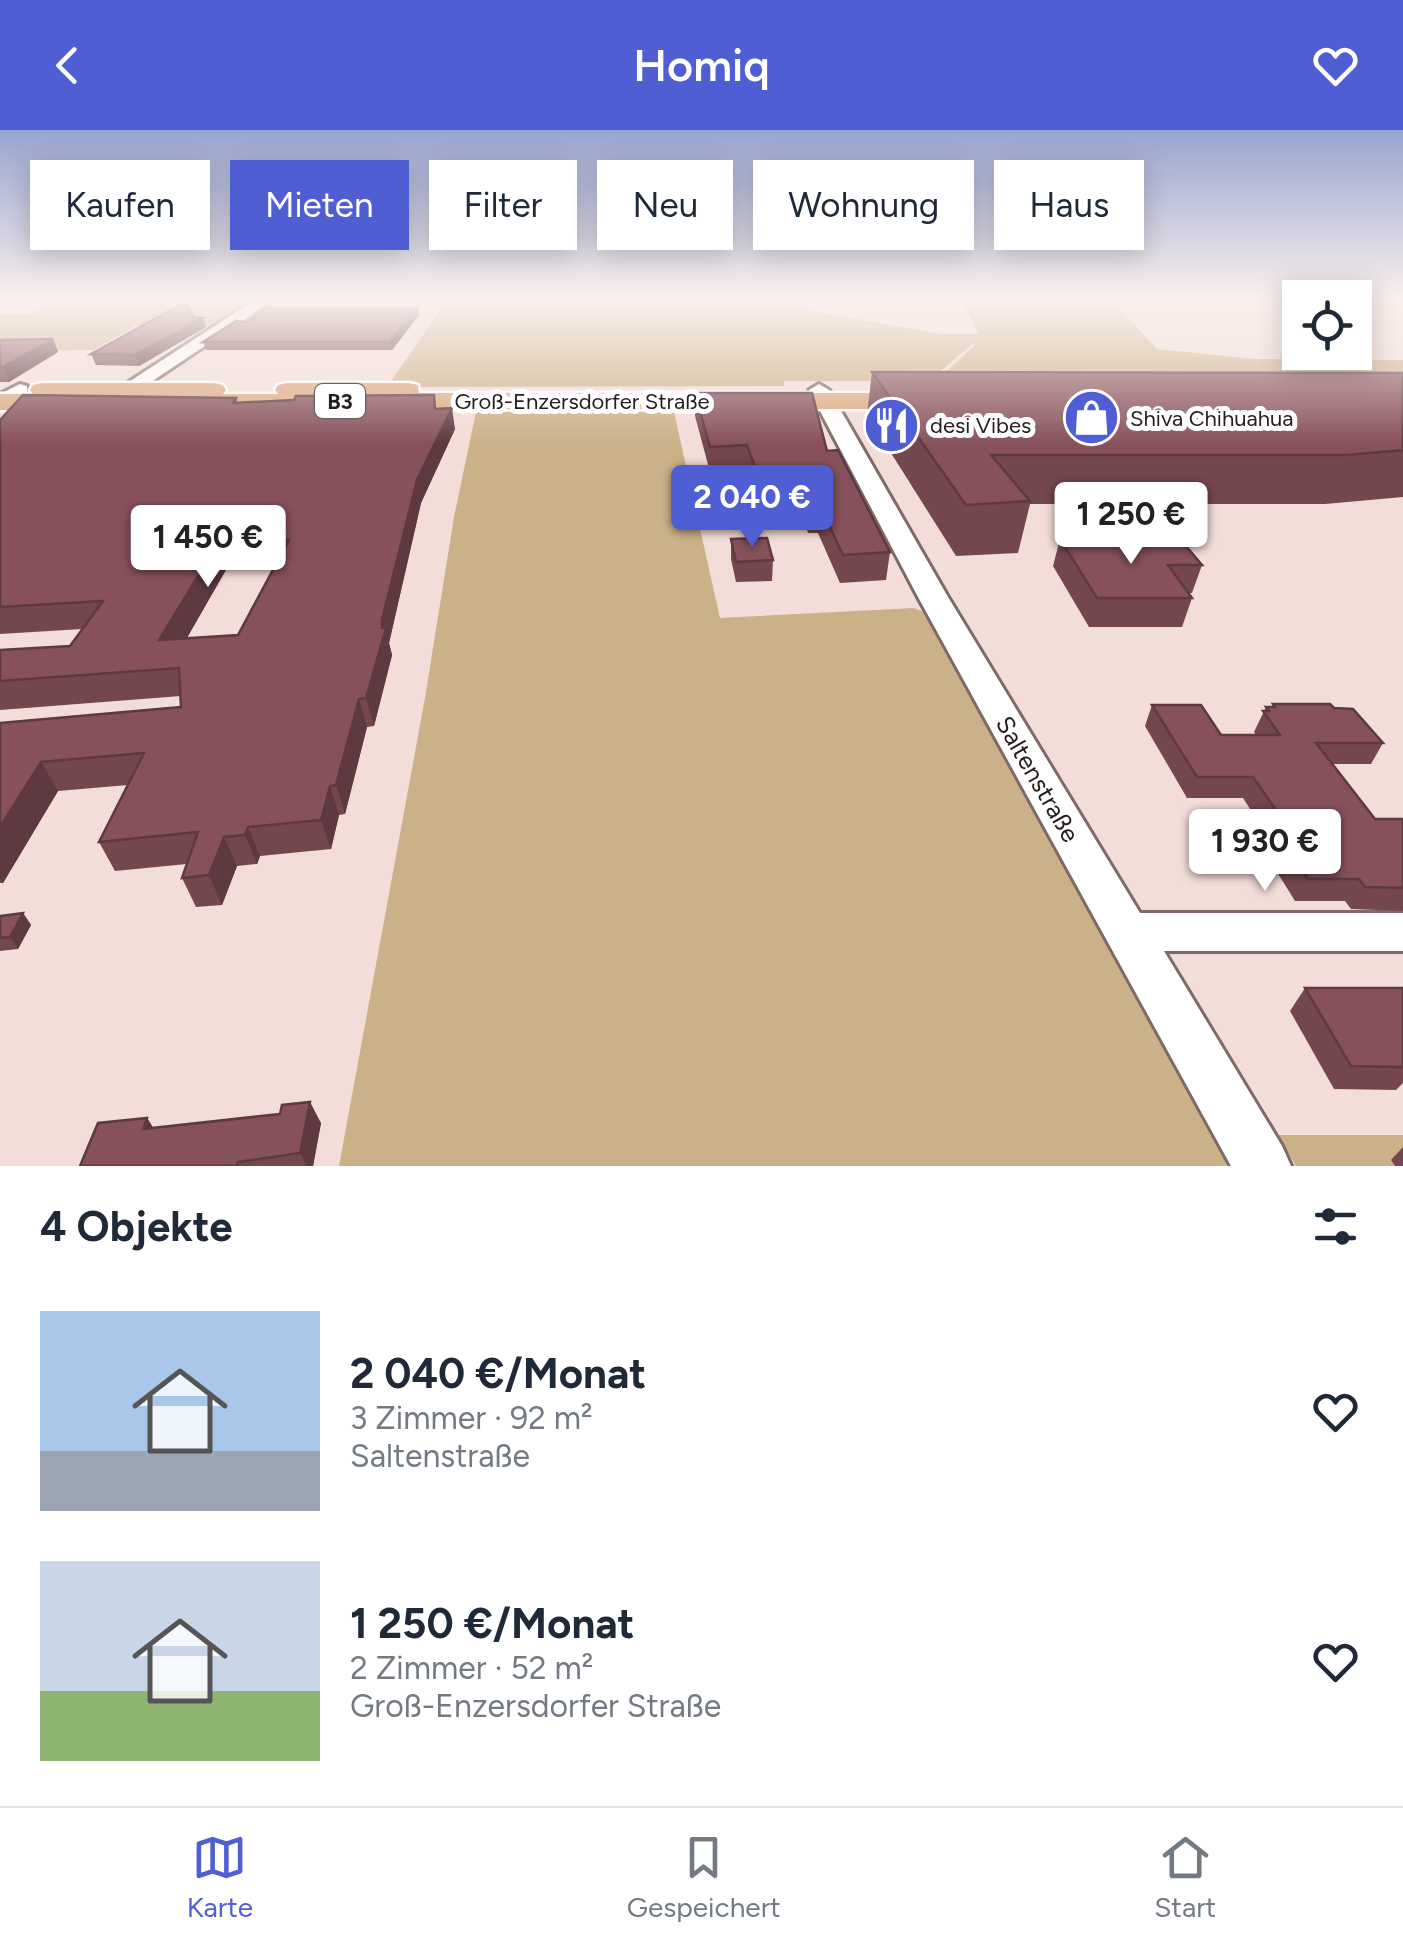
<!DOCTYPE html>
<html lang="de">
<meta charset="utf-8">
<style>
:root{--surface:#fff;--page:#f6f6f7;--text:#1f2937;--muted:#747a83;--line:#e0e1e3;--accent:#505ed4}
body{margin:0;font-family:Figtree,sans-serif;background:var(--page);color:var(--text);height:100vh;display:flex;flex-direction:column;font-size:38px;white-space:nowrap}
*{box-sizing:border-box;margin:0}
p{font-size:32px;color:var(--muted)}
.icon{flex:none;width:55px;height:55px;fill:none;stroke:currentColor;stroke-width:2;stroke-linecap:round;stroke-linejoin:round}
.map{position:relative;height:1036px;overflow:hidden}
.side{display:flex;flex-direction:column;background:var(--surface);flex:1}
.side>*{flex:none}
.banner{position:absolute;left:30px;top:30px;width:1345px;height:90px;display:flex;gap:20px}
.buttons{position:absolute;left:1282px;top:150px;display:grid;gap:20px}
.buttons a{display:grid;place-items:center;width:90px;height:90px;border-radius:0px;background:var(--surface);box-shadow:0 5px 25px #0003;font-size:50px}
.price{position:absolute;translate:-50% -85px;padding:0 22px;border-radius:10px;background:#fff;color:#222;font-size:32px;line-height:65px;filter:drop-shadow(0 2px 5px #0008)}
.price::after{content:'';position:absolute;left:50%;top:60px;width:30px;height:22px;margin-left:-15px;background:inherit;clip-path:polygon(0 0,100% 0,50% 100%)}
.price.selected{background:var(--accent);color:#fff}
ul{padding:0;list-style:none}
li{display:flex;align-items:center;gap:30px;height:250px;padding:0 40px}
li span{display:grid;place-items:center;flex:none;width:280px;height:200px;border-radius:0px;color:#555}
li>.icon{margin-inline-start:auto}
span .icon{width:120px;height:120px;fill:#fffc;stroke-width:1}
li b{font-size:42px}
h2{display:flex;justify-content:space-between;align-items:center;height:120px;padding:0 40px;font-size:42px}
.chip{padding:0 35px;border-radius:0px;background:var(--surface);box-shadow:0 5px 25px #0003;font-size:35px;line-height:90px}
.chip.selected{background:var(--accent);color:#fff}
header{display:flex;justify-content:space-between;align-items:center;height:130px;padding:0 40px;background:var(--accent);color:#fff;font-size:45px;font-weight:600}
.tab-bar{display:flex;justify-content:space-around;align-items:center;height:140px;border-top:2px solid var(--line);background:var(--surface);font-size:28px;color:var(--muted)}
.tab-bar a{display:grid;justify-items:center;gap:5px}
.tab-bar .selected{color:var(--accent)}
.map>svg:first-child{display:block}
</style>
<header><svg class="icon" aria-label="back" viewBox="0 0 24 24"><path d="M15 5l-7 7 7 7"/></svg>Homiq<svg class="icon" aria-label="heart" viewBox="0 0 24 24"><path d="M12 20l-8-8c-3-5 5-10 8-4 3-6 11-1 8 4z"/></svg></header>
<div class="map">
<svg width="1403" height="1036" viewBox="0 0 1403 1036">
<rect width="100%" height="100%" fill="#f3ddd8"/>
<!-- green -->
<g fill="#cbb188">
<path d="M63,169h192l-42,27 -76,-1 -43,25 -94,1v-37h30z"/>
<path d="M448,169h297l195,35h38l-17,-35h149l47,50 97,10 149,1v25l-221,-12 -246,8 39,-36 -3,-1 -38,33 -15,4h-135v5l-397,1z"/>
<path d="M476,282h198l46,206 194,-10 13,5 303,553h-891l86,-468 29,-181z"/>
<path d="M1277,1005h126v31h-107z"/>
</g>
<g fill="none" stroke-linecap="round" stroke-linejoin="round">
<defs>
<g id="minor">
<path d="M256,169h19l-160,107h-14l-3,-4z"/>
<path d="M20,254l7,2v8l-27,15v-15z"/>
<path d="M819,254l10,6 119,207 192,316h263v38h-239l118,195 9,20h-60l-313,-569 -109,-207z"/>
</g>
<path id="major" d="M42,253h172l9,2 3,5 -3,4h55l-3,-4 3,-5 9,-2h122l9,2 1,8h502l13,8 -13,8h-542l-9,-3 -1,-9h-43l3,5 -4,5 -9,3h-132l-9,-3 -4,-5 3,-5h-93l3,5 -4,5 -9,3h-71v-16h33l-3,-4 3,-5z"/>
</defs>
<!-- minor casing -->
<use href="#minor" stroke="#7e6a67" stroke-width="6"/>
<!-- major casing -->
<use href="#major" stroke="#fff" stroke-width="5"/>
<!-- minor -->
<use href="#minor" fill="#fff" fill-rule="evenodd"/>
<!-- major -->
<use href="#major" fill="#dcaa83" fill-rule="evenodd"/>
</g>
<!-- wall -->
<g fill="#74464e" fill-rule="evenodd">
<path d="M418,178l1,7 -27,35h-186l-3,-8 45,-20z"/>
<path d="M194,187l12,10 -67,39 -43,-1 -5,-11z"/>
<path d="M53,209l5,13 -49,30h-9v-42z"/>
<path d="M872,242l531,1v124l-78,7h-295l-12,49 -62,3 -89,-141z"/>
<path d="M695,263l132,58 63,101 -4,28 -46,3 -22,-50h-10l-2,-6 -39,2 -21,-59 -36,2 -15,-56z"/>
<path d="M236,268l2,5 198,6 19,20 -34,74 -32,140 3,12 -18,71 -7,1 -22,87 -6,1 -8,34 -71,7 -3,8 -20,2 -15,39 -26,2 -14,-29 5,-14 -72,7 -16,-29 29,-57 -70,6 -55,92h-3v-160l181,-16v-11l-181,14v-60l70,-4 12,-17 -82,5v-214zM275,436l-37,69 -51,3 40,-70z"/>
<path d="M731,409l42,21 -1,21 -36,1 -5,-23z"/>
<path d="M1060,409l142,26 -10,28h-3l3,5 -10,29h-93l-36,-61z"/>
<path d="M1273,574l61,4 49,35 -12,21h-38l42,55h28v92l-52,-2 -6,-8h-50l-18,-29 6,-12 -40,-62h-56l-42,-72 7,-21 69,30h35l-2,-3 12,-25h6z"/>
<path d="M23,783l8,12 -13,24 -18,2v-35z"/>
<path d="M1305,858h98v95l-7,7 -62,-1 -44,-78z"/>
<path d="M147,988l6,10 168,-5 -8,43h-233z"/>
<path d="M1403,1017v19h-8l-4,-6z"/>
</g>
<!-- shaded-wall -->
<g fill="#5e3940">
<path d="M418,178l1,7 -27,35 -2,-8z"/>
<path d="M203,188l3,9 -67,39 -4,-11z"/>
<path d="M53,209l5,13 -49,30 -6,-15z"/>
<path d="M452,278l3,21 -34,74 -32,140 3,12 -18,71 -8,-28 16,-70v-8l35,-140z"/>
<path d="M218,413l9,25 -57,99 -11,-27z"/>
<path d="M359,569l8,28 -22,87 -9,-29z"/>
<path d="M41,632l17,29 -55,92 -3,-5v-51z"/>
<path d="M330,656l9,29 -8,34 -10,-29z"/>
<path d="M248,697l12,29 -3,8 -12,-29z"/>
<path d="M224,707l13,29 -15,39 -13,-30z"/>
<path d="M23,783l8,12 -13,24 -8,-12z"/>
<path d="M310,972l11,21 -8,43h-6l-7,-13z"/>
<path d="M147,988l14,22 -18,-11z"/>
</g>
<!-- building -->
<g fill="#87515b" stroke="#5e3940" stroke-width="2.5" fill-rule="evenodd">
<path d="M185,172l9,15 9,1 -68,37 -44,-1z"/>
<path d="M265,178h153l-28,34h-187l33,-21 12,1z"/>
<path d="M53,209l-50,28h-3v-27z"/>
<path d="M872,242l531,1v77l-56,5h-356l39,46 -64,4z"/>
<path d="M695,263h117l15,58 11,-1 52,102 -47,3 -23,-49h-10l-2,-5 -40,1 -21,-57 -37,2z"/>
<path d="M23,265l213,3 -3,5 61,-3 2,-4 138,-1 1,14 17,-1 -35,72 -35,140v8h4l-20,70 -7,1 -23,86 -6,1 -9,34 -73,7 -3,8 -21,2 -15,38 -27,3 16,-46 -99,10 45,-89 -103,9 -41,65v-104l181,-16 -2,-39 -179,13v-31l70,-4 33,-45 -103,6v-187zM289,410l-51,95 -79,5 59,-97z"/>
<path d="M767,408l6,22 -37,2 -5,-23z"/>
<path d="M1060,409h120l22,26h-34l24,33h-95z"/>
<path d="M1273,574h57l4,4 19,1 30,34h-67l59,76h28v69l-38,-1 -6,-8h-51l-19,-29h15l-51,-73h-56l-45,-72h49l20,30h59l-17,-24h6l-3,-4h9z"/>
<path d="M23,783l-13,24 -10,1v-22z"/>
<path d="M1305,858h98v79l-52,-1z"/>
<path d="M310,972l-10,51 -62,9 -1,4h-157l18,-43 49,-5 -4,11 137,-15 2,-9z"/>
</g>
<!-- sky -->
<linearGradient id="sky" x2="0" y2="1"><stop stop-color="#98a4cf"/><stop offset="0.54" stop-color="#faf0ed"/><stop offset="1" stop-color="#faf0ed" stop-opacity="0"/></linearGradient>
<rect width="1403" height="314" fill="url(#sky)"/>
<!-- icons -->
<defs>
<symbol id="shop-disc" viewBox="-11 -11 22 22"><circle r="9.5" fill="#505ed4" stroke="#fff"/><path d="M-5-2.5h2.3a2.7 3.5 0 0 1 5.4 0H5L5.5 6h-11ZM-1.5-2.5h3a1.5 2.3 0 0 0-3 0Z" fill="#fff"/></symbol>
<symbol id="restaurant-disc" viewBox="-11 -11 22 22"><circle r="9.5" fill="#505ed4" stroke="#fff"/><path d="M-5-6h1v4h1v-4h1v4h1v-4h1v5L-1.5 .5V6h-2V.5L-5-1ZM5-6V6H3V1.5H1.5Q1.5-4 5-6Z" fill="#fff"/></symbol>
</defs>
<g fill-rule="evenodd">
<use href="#shop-disc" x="1060" y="256" width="63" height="63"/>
<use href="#restaurant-disc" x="860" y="264" width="63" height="63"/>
</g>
<g text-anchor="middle" stroke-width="10" stroke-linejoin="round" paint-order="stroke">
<!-- shield labels -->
<rect fill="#fff" stroke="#666160" stroke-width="2.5" x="315" y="254" width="50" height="34" rx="8"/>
<g font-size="22" font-weight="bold" fill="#251d1c">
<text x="340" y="279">B3</text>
</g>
<!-- far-street labels -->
<g font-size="22" fill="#251d1c" stroke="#fff">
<text x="582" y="279">Groß-Enzersdorfer Straße</text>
</g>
<!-- far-poi labels -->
<g font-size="22" fill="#251d1c" stroke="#fff" text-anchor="start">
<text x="1130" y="296">Shiva Chihuahua</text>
<text x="930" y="303">desi Vibes</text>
</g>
<!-- street labels -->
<g font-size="25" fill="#251d1c" stroke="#fff">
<text transform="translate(1038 649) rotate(60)" y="9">Saltenstraße</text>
</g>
</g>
</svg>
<div class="buttons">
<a><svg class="icon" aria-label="locate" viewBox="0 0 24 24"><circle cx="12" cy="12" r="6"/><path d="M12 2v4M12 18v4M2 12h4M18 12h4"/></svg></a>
</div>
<b class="price selected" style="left:752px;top:420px">2 040 €</b>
<b class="price" style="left:1131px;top:437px">1 250 €</b>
<b class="price" style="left:208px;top:460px">1 450 €</b>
<b class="price" style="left:1265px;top:764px">1 930 €</b>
<div class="banner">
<a class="chip">Kaufen</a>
<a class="chip selected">Mieten</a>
<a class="chip">Filter</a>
<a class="chip">Neu</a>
<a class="chip">Wohnung</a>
<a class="chip">Haus</a>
</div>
</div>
<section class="side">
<h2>4 Objekte<svg class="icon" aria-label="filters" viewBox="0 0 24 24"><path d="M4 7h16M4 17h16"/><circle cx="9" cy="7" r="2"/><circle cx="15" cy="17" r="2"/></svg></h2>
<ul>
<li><span style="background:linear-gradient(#a9c7e8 70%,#9aa5b1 0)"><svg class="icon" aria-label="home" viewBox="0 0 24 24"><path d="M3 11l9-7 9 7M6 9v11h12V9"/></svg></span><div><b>2 040 €/Monat</b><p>3 Zimmer · 92 m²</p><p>Saltenstraße</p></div><svg class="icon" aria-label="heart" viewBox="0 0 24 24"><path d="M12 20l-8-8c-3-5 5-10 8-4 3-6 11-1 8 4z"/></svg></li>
<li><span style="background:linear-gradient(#c9d6e8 65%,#8fb573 0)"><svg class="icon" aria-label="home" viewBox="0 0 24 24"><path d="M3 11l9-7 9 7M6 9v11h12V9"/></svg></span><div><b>1 250 €/Monat</b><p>2 Zimmer · 52 m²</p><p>Groß-Enzersdorfer Straße</p></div><svg class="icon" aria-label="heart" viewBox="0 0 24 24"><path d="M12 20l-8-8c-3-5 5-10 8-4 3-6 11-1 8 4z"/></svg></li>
</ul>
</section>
<nav class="tab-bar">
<a class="selected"><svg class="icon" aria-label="map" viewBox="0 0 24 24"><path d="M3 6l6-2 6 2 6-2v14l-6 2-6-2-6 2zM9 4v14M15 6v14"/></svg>Karte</a>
<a><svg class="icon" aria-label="saved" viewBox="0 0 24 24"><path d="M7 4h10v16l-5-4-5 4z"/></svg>Gespeichert</a>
<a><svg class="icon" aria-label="home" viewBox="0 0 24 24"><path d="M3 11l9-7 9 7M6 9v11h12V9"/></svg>Start</a>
</nav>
